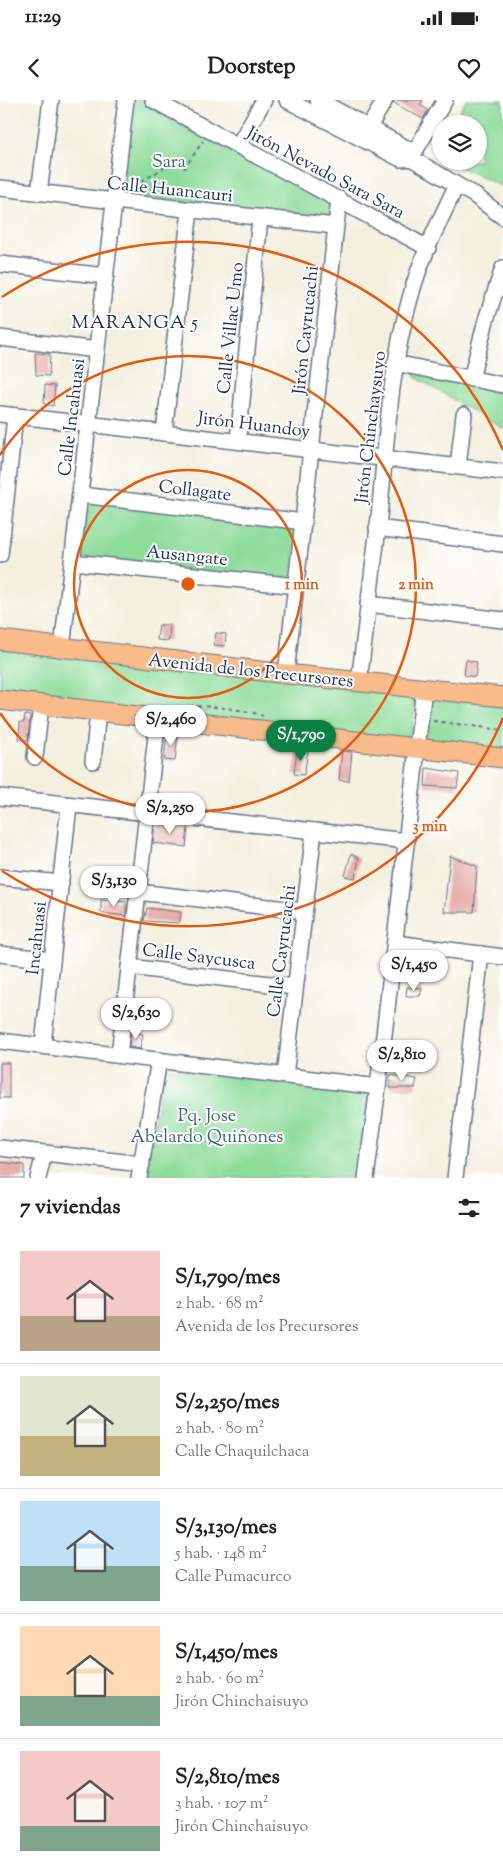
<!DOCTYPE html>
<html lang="es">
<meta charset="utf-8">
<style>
:root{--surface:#fff;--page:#f2f2f2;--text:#222;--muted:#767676;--line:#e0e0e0;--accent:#0b8043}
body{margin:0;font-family:"Sorts Mill Goudy",serif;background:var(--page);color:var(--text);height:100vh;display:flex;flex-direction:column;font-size:19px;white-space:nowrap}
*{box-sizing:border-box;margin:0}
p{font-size:16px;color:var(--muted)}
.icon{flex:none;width:28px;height:28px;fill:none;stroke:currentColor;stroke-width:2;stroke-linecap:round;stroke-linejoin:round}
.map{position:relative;height:1078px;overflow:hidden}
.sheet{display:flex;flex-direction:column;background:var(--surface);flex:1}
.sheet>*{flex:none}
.tools{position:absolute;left:432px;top:15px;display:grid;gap:10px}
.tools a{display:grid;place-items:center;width:55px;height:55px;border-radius:50%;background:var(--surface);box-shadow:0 1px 4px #0004;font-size:25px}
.price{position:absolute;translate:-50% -42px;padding:0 11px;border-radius:18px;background:#fff;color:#222;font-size:16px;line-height:32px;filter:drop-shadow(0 1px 2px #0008)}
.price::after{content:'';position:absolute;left:50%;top:30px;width:15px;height:11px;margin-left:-8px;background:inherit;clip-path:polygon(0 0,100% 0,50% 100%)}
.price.active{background:var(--accent);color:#fff}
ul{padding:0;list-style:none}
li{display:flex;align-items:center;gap:15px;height:125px;padding:0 20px}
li+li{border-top:1px solid var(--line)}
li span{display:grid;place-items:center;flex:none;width:140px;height:100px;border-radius:0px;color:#555}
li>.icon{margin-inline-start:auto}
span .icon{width:60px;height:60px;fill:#fffc;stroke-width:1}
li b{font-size:21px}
h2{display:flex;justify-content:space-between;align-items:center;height:60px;padding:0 20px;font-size:21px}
.status{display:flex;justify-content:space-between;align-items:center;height:35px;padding:0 25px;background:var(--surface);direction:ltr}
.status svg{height:14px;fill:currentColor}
header{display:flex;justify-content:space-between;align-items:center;height:65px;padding:0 20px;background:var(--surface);font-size:22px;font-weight:700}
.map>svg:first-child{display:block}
</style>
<div class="status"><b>11:29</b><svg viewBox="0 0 49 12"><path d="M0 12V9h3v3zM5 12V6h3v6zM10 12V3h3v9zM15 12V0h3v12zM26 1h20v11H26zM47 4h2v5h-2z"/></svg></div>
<header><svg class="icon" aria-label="back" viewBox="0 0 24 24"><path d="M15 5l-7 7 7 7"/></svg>Doorstep<svg class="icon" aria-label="heart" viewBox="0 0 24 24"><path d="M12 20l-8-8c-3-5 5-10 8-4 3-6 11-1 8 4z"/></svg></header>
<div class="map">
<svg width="503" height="1078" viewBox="0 0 503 1078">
<rect width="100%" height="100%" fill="#fff"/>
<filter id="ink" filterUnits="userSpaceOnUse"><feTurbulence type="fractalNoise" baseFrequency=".02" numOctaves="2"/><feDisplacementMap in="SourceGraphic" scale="10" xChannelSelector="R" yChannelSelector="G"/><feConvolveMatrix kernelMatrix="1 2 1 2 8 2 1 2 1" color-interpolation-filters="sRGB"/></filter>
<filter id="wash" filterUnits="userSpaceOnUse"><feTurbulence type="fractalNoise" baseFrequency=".0096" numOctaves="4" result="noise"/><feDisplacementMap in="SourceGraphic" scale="20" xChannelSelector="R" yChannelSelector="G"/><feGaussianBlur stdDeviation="1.12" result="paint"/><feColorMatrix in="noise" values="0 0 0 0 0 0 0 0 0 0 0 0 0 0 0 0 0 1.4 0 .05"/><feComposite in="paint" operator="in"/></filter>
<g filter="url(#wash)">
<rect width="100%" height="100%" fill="#f4f0df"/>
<!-- green -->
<g fill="#8ddc9a" stroke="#54867c">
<path d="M131,0h15l184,101 2,7 -1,9 -4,2 -207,-24z"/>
<path d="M466,0h37v87l-57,-26h33v-37h-27z"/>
<path d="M414,270l89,19v40l-88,-52z"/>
<path d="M88,398l211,27 -8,56 -210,-23z"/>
<path d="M0,544l417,48 -7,50 -410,-48z"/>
<path d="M430,593l73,9v51l-79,-10z"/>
<path d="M164,967l208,25 -14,86h-214z"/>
</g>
<g id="blocks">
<!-- building -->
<g fill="#e7aeab">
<path d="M394,0h29l-3,5 8,5 -5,9 -29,-16z"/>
<path d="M35,253l15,1 -1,22 -13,-1z"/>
<path d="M45,285l10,1 -2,20 -9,-2z"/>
<path d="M159,525h11l-1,16 -12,-1z"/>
<path d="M216,533l10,1 -1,12 -11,-1z"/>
<path d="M466,560l11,2 -2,15 -11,-2z"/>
<path d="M25,615l5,1 -2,24 -9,-1 1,-17h4z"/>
<path d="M167,634h11l-3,27 -11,-1z"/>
<path d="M297,650l11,1 -4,24 -10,-1z"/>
<path d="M342,651l10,1 -3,29 -10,-1z"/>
<path d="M426,668l33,5 -2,15 -32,-2z"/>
<path d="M155,723l33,4 -2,20 -33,-4z"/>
<path d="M351,754l8,4 -4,20 -10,-2z"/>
<path d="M450,756l27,10 -3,46h-30z"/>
<path d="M101,800l25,2v14l-25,-3z"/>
<path d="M147,808l34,4 -2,11 -35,-2z"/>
<path d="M407,887l15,1 -2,8h-14z"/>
<path d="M131,931l12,3 -3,15 -11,-2z"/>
<rect x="0" y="963" width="9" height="35"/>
<path d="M390,975l27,4 -2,9h-25z"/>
<path d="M0,1062l24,3v13h-24z"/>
</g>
</g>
</g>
<g filter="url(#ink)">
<use href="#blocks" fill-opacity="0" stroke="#67738b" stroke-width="1"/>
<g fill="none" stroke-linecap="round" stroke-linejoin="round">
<defs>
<g id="minor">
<path d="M153,0l275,148"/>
<path d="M287,0l114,59 10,-1"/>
<path d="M318,0l90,49 3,9"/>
<path d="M369,27l16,-27"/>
<path d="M238,46l26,-46"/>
<path d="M411,58l63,37 29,22"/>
<path d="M411,58l34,-58"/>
<path d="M0,88l335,38"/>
<path d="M39,93l12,-93"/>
<path d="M0,164l106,12"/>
<path d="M0,238l97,12"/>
<path d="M395,263l108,22"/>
<path d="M471,279l15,-59 17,-52"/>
<path d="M0,314l503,58"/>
<path d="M164,333l26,-223"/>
<path d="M238,341l22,-223"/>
<path d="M458,366l6,-51"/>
<path d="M81,395l223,27"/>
<path d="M377,428l126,16"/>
<path d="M0,455l15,-139"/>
<path d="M73,462l224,24"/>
<path d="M368,504l135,16"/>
<path d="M62,548l64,-548"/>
<path d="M286,574l53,-475"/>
<path d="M359,582c6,-52 13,-103 19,-155 8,-77 11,-157 33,-232 10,-38 29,-74 45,-109"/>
<path d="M35,657l6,-52"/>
<path d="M93,661l5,-49"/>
<path d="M0,697l407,44"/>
<path d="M0,777l61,6"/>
<path d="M138,792l166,19"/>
<path d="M395,843l108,14"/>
<path d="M0,854l52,6"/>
<path d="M129,867l166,20"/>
<path d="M0,941l378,46"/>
<path d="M43,945l26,-240"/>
<path d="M119,955l39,-336"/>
<path d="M285,976l29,-245"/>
<path d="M0,1048l142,16"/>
<path d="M38,1078l6,-24"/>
<path d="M139,1078l20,-118"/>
<path d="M366,1078l12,-91 46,-399"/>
<path d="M455,1078l26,-224"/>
</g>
<g id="major">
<path d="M0,540l286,34 217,23"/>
<path d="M0,600l503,58"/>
</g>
</defs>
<!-- minor casing -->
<use href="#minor" stroke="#67738b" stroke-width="18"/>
<!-- major casing -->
<use href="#major" stroke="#67738b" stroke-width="21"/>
<!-- path -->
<g stroke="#67738b" stroke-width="2" stroke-dasharray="4 4" stroke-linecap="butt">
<path d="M184,69l19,-28"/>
<path d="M128,90l37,-23"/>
<path d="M189,607c12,-3 62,3 74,9"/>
<path d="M433,621l70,9"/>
</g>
<!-- minor -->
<use href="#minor" stroke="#fff" stroke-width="15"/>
<!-- major -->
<use href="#major" stroke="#fabb8b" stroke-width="19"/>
</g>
</g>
<!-- distance rings -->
<g fill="none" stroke="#e8590c" stroke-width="2.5">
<circle cx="188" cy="484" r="114"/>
<path d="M0 355A228 228 0 1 1 0 613"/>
<path d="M503 618A342 342 0 0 1 2 771M2 197A342 342 0 0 1 503 350"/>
</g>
<g text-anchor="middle" stroke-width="4" stroke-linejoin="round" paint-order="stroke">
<!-- park labels -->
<g font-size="18" fill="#3d6370" stroke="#fff">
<text x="169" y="67">Sara</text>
<text x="207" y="1021">Pq. Jose<tspan x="207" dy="21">Abelardo Quiñones</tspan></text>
</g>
<!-- street labels -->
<g font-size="18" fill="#1b2f5e" stroke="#fff">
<text transform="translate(326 72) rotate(28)" y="6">Jirón Nevado Sara Sara</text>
<text transform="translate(170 89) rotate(6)" y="6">Calle Huancauri</text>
<text transform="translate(230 228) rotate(-84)" y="6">Calle Villac Umo</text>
<text transform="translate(305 230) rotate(-84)" y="6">Jirón Cayrucachi</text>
<text transform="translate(71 317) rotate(-83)" y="6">Calle Incahuasi</text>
<text transform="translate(254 324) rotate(7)" y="6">Jirón Huandoy</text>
<text transform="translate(370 327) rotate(-83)" y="6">Jirón Chinchaysuyo</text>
<text transform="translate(195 390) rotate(7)" y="6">Collagate</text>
<text transform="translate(187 455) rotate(6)" y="6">Ausangate</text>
<text transform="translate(251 570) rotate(6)" y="6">Avenida de los Precursores</text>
<text transform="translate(36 838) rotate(-84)" y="6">Incahuasi</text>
<text transform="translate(281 851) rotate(-83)" y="6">Calle Cayrucachi</text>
<text transform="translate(199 856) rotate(7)" y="6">Calle Saycusca</text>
</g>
<!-- neighbourhood labels -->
<g font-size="19" letter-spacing="1" fill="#1b2f5e" stroke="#fff">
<text x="135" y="228">MARANGA 5</text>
</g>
</g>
<circle cx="188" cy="484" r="8" fill="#e8590c" stroke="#fff" stroke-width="2.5"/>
<g font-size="15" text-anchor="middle" font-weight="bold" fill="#e8590c" stroke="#fff" stroke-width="4" stroke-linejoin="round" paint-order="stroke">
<text x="302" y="489">1 min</text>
<text x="416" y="489">2 min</text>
<text x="430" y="731">3 min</text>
</g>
</svg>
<div class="tools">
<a><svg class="icon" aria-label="layers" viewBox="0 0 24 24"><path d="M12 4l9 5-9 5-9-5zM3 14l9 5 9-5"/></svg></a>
</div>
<b class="price" style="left:171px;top:647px">S/2,460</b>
<b class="price active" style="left:301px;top:662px">S/1,790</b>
<b class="price" style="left:170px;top:735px">S/2,250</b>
<b class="price" style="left:114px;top:808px">S/3,130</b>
<b class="price" style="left:414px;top:892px">S/1,450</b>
<b class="price" style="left:136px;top:940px">S/2,630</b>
<b class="price" style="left:402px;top:982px">S/2,810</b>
</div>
<section class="sheet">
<h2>7 viviendas<svg class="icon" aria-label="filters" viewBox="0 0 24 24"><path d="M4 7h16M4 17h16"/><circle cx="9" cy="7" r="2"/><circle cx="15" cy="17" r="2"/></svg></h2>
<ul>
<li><span style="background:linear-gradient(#f6c9c9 65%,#b9a48a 0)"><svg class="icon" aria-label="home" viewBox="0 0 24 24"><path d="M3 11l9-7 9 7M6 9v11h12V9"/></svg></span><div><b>S/1,790/mes</b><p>2 hab. · 68 m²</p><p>Avenida de los Precursores</p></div></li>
<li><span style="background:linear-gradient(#dfe7d0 60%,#c2b280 0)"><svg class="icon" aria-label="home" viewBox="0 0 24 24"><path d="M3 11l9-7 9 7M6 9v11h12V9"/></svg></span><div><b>S/2,250/mes</b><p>2 hab. · 80 m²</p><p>Calle Chaquilchaca</p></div></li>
<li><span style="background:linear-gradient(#bfe0f5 65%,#7fa58c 0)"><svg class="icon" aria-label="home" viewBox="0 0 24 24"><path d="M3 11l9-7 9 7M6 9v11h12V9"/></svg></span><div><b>S/3,130/mes</b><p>5 hab. · 148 m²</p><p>Calle Pumacurco</p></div></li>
<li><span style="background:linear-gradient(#ffd9b3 70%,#7fa58c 0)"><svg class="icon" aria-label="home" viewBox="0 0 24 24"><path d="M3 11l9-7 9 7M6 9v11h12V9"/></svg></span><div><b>S/1,450/mes</b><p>2 hab. · 60 m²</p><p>Jirón Chinchaisuyo</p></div></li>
<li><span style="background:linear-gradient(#f6c9c9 75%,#7fa58c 0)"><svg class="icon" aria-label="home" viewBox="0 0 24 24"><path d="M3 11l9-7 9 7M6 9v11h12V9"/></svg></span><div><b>S/2,810/mes</b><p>3 hab. · 107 m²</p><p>Jirón Chinchaisuyo</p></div></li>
</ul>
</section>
